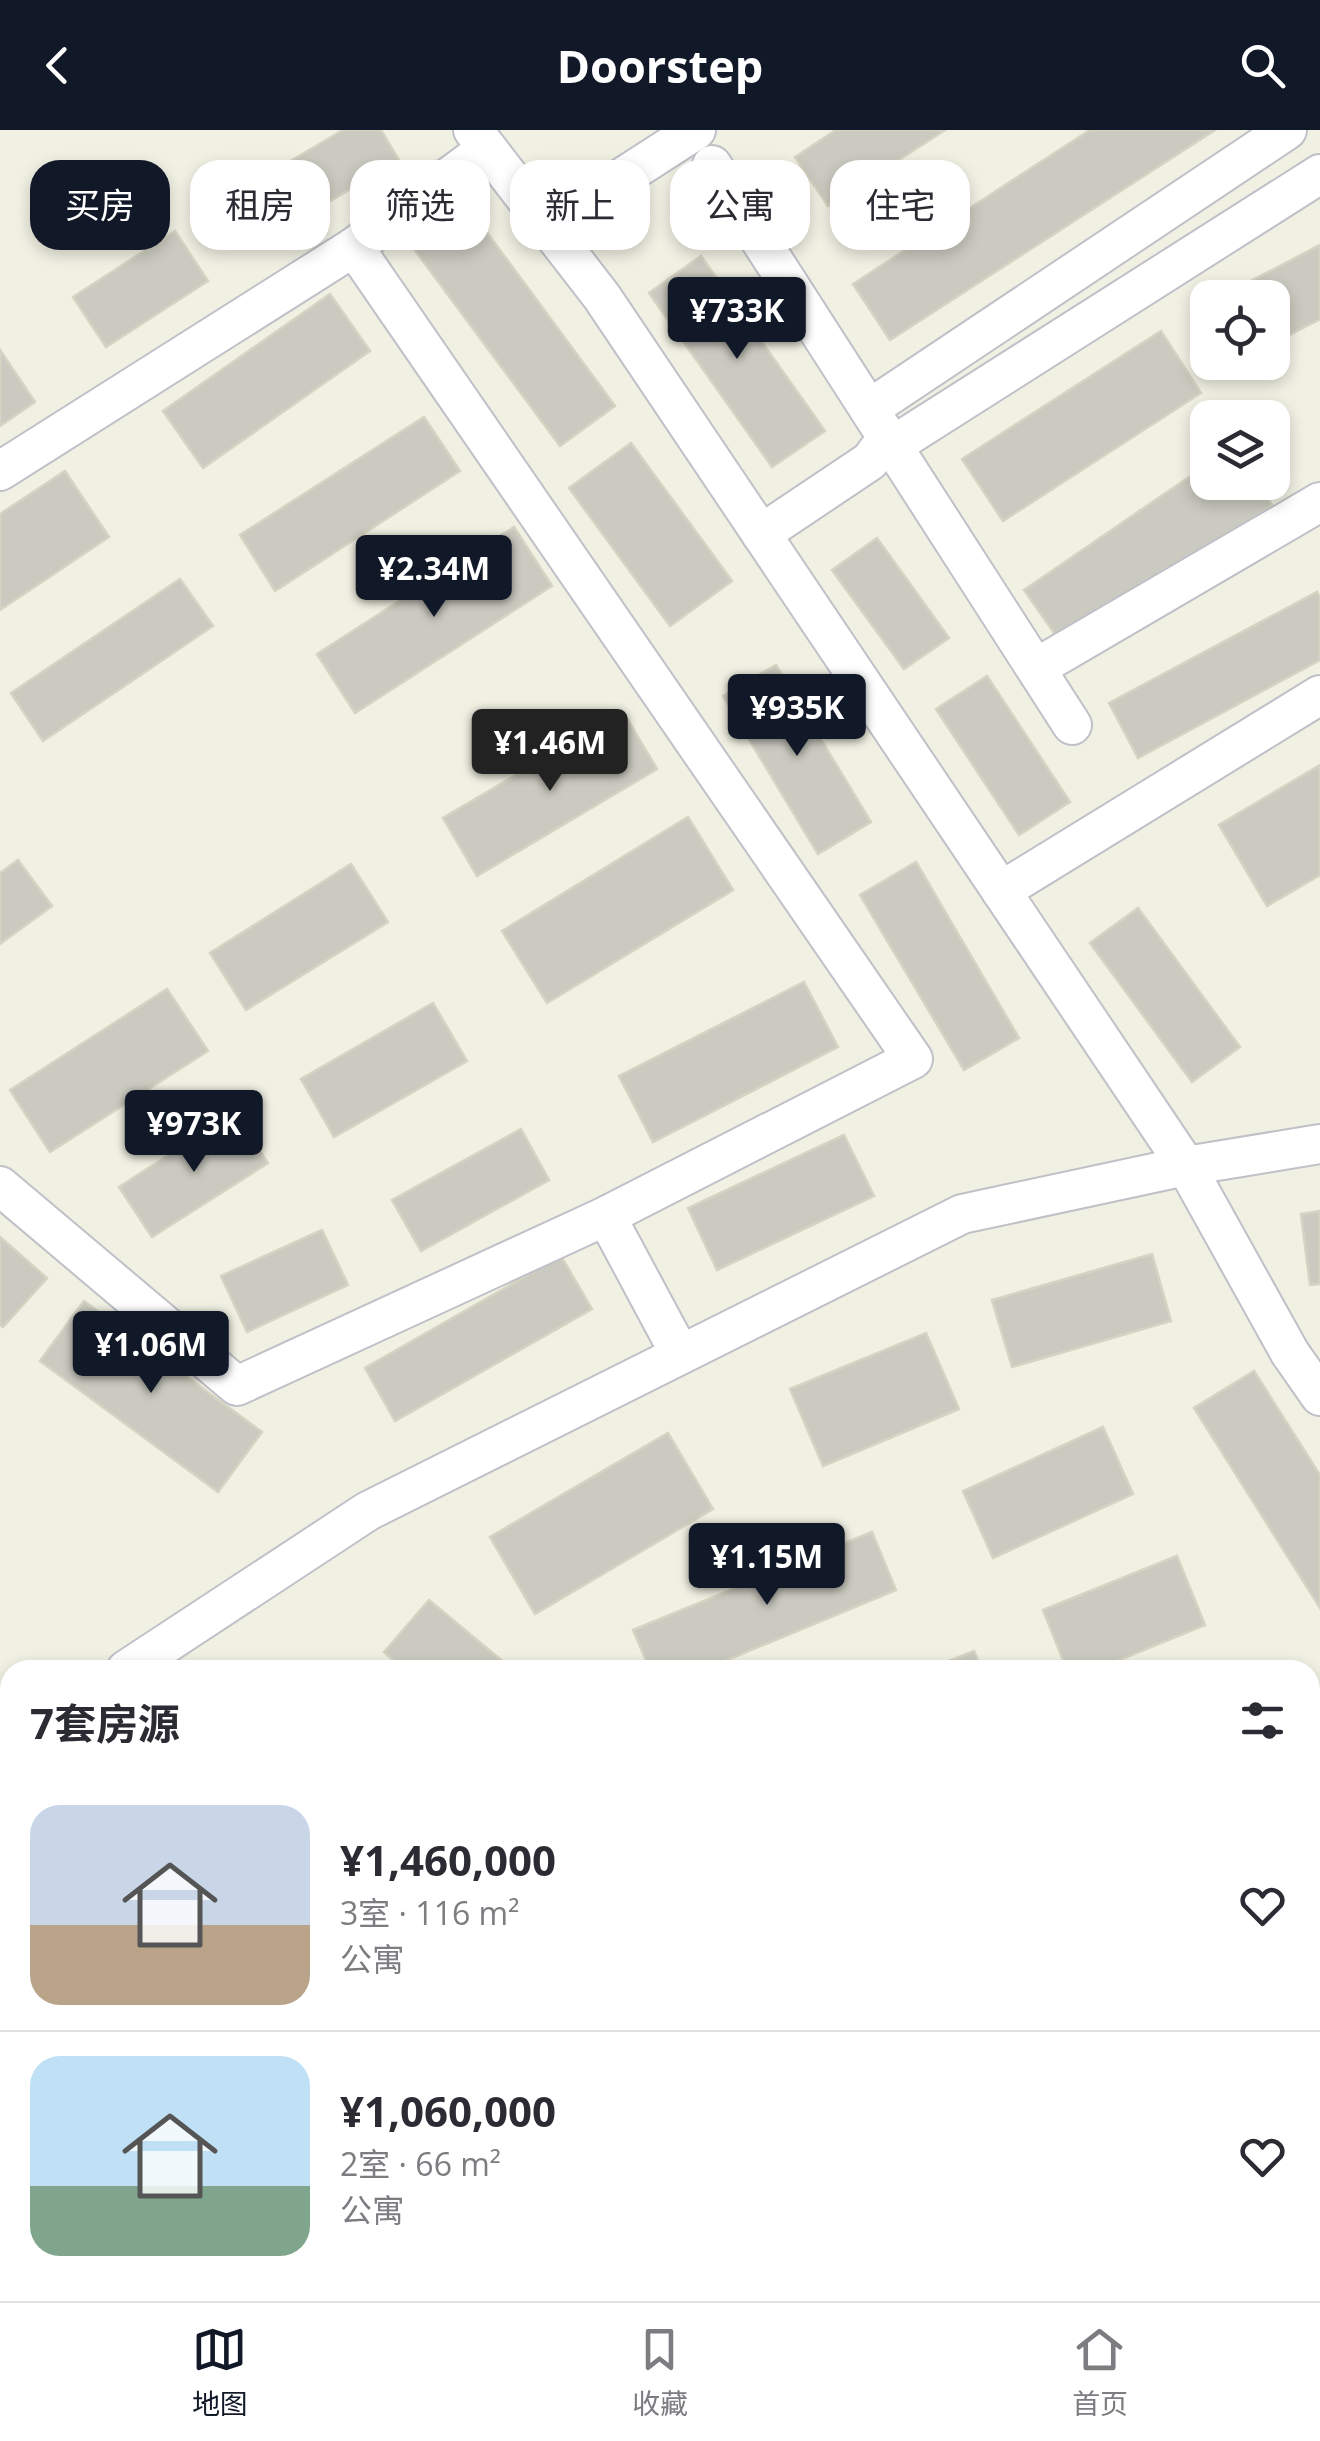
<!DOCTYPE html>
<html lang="zh">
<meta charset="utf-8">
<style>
:root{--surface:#fff;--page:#f2f2f3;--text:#2b2b33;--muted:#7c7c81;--line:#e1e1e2;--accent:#111827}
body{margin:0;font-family:"Open Sans","Noto Sans SC",sans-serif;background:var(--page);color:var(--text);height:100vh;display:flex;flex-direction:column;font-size:38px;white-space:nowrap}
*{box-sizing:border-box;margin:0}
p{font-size:32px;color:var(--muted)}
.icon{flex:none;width:55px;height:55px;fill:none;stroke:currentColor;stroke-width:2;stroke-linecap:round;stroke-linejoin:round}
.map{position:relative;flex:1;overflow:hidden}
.drawer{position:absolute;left:0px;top:1530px;width:1320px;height:642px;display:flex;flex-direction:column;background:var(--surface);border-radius:30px 30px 0 0;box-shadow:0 5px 15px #0003}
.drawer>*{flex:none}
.top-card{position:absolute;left:30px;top:30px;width:1260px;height:90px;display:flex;gap:20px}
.fabs{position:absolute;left:1190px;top:150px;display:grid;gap:20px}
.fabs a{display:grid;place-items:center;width:100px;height:100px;border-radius:20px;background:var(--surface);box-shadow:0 5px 15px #0003;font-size:50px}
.price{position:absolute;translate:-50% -85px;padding:0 22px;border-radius:10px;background:var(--accent);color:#fff;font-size:32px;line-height:65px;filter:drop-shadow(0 2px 5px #0008)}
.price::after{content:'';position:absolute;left:50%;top:60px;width:30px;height:22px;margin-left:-15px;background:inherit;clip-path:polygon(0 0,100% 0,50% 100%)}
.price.on{background:#222;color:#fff}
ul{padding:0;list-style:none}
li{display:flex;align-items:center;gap:30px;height:250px;padding:0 30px}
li+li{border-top:2px solid var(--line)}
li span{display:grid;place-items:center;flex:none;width:280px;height:200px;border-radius:30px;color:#555}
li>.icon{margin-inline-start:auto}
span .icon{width:120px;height:120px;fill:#fffc;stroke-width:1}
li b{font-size:42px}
h2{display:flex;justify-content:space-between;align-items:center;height:120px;padding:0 30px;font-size:42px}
.tag{padding:0 35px;border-radius:30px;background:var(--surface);box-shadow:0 5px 15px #0003;font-size:35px;line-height:90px}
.tag.on{background:var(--accent);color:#fff}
header{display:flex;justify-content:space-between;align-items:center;height:130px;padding:0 30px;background:var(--accent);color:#fff;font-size:45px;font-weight:700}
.tabs{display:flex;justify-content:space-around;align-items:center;height:140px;border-top:2px solid var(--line);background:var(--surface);font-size:28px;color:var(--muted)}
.tabs a{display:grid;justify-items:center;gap:5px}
.tabs .on{color:var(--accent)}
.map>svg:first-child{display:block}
</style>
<header><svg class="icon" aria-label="back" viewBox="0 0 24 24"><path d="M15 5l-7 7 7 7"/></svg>Doorstep<svg class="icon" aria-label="search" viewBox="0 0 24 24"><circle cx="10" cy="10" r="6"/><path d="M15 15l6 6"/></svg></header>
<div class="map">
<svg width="1320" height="2171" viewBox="0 0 1320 2171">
<rect width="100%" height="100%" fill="#f0f0e3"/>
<!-- building -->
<g fill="#cbcac0" stroke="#d5d3c1" stroke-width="2.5">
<path d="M343,0h38l18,30 -129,77 -28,-47z"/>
<path d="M836,0h109l-117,76 -33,-49z"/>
<path d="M1090,0h125l-325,210 -37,-56z"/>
<path d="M466,74l149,202 -55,40 -149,-201z"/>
<path d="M175,101l33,50 -102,66 -33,-50z"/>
<path d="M1320,115v74l-48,25v-46h-44l-2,-4z"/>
<path d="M701,126l124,175 -53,36 -123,-174z"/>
<path d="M330,164l40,57 -167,117 -40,-57z"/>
<path d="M1161,201l40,62 -198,128 -41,-62z"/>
<path d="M0,220l35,52 -35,24z"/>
<path d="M424,287l36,54 -185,120 -35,-56z"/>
<path d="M631,313l101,138 -62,45 -101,-138z"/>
<path d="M1208,334v18h49l15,23 -208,142 -40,-57z"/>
<path d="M65,341l44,66 -109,73v-96z"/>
<path d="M514,397l38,59 -197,127 -38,-59z"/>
<path d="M877,408l72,100 -45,31 -72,-99z"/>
<path d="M180,449l33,47 -170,115 -32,-48z"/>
<path d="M1317,462l3,5v63l-182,98 -29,-55z"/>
<path d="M776,535l95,157 -53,32 -95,-158z"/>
<path d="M987,546l83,126 -51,33 -83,-126z"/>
<path d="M623,582l34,57 -180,107 -34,-58z"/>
<path d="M1320,635v110l-53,31 -48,-81z"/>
<path d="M688,687l45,73 -186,113 -45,-72z"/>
<path d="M18,730l34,46 -52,38v-71z"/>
<path d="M916,732l103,176 -55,32 -104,-175z"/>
<path d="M351,734l37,58 -142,88 -36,-57z"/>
<path d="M1138,778l102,139 -48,35 -102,-139z"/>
<path d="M804,852l34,65 -185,95 -34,-66z"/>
<path d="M167,859l41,62 -158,101 -40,-62z"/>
<path d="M433,873l34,58 -133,76 -33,-58z"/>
<path d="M235,982l33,51 -116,74 -33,-50z"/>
<path d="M521,999l28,51 -128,71 -29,-51z"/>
<path d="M844,1005l30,61 -157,74 -29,-62z"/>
<path d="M1320,1081v73l-10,1 -9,-71z"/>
<path d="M322,1100l26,55 -101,47 -26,-56z"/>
<path d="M0,1107l47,41 -44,49 -3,-2z"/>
<path d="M1152,1124l19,67 -159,46 -20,-67z"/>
<path d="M561,1126l31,53 -197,112 -30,-53z"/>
<path d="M84,1171l178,131 -44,60 -178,-131z"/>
<path d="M926,1203l33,76 -136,57 -33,-77z"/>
<path d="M1254,1241l66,104v133l-126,-200z"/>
<path d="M1103,1297l30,67 -140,64 -30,-67z"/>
<path d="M668,1303l45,76 -178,105 -45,-77z"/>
<path d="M872,1402l24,58 -193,80h-53l-17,-40z"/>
<path d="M1177,1426l28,69 -110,45h-28l-24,-60z"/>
<path d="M429,1470l84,70h-108l-21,-18z"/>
<path d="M974,1521l8,19h-56z"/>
<path d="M1310,1711l10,4 -10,24z"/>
<path d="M1320,1885v83l-10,-5v-56z"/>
<path d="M1310,2064l10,4v73l-10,-4z"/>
</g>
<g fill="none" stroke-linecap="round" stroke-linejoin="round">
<defs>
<g id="minor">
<path d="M473,0l129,167 584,869 104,187 30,43"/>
<path d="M712,35l360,560"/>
<path d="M547,96l149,-96"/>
<path d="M354,117l133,-98"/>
<path d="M869,279l418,-279"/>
<path d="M892,316l428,-272"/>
<path d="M0,341l354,-224 559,812 -307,157 -369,170 -237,-200"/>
<path d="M761,404l109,-73 17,-23"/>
<path d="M1036,538l284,-166"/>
<path d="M1001,761l319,-196"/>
<path d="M606,1086l74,138"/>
<path d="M126,1540l242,-159 594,-297 224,-48 134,-22"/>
<path d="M0,1623l10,-7"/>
</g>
</defs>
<!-- minor casing -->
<use href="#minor" stroke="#c0c1c8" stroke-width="42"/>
<!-- minor -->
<use href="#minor" stroke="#fff" stroke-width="38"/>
</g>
</svg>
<div class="fabs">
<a><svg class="icon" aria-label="locate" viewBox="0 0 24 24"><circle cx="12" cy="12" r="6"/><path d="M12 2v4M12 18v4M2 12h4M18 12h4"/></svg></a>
<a><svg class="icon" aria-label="layers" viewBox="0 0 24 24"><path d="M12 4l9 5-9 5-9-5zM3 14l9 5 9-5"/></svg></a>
</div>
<b class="price" style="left:737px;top:232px">¥733K</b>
<b class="price" style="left:434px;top:490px">¥2.34M</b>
<b class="price" style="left:797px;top:629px">¥935K</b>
<b class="price on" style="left:550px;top:664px">¥1.46M</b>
<b class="price" style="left:194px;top:1045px">¥973K</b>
<b class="price" style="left:151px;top:1266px">¥1.06M</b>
<b class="price" style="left:767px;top:1478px">¥1.15M</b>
<div class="top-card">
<a class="tag on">买房</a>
<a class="tag">租房</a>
<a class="tag">筛选</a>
<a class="tag">新上</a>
<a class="tag">公寓</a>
<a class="tag">住宅</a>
</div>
<section class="drawer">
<h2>7套房源<svg class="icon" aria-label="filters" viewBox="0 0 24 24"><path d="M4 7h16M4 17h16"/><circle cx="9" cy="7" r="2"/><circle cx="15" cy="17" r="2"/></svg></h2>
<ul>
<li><span style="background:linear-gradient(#c9d6e8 60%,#b9a48a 0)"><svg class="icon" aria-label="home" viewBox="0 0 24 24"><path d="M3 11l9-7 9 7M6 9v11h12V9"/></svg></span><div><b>¥1,460,000</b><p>3室 · 116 m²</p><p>公寓</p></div><svg class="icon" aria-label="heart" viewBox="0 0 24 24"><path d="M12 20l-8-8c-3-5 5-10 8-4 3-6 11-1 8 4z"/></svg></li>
<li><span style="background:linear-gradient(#bfe0f5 65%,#7fa58c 0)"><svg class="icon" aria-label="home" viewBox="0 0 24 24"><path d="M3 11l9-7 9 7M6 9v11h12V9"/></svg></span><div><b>¥1,060,000</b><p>2室 · 66 m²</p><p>公寓</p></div><svg class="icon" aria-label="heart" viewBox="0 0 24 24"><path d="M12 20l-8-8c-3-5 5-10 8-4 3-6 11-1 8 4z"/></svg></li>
</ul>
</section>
</div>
<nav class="tabs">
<a class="on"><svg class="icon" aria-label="map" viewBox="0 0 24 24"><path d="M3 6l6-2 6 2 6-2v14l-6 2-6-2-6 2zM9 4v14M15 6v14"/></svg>地图</a>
<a><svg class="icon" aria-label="saved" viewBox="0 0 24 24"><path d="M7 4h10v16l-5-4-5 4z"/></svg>收藏</a>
<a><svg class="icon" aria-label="home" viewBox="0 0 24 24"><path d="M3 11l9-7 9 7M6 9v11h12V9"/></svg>首页</a>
</nav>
